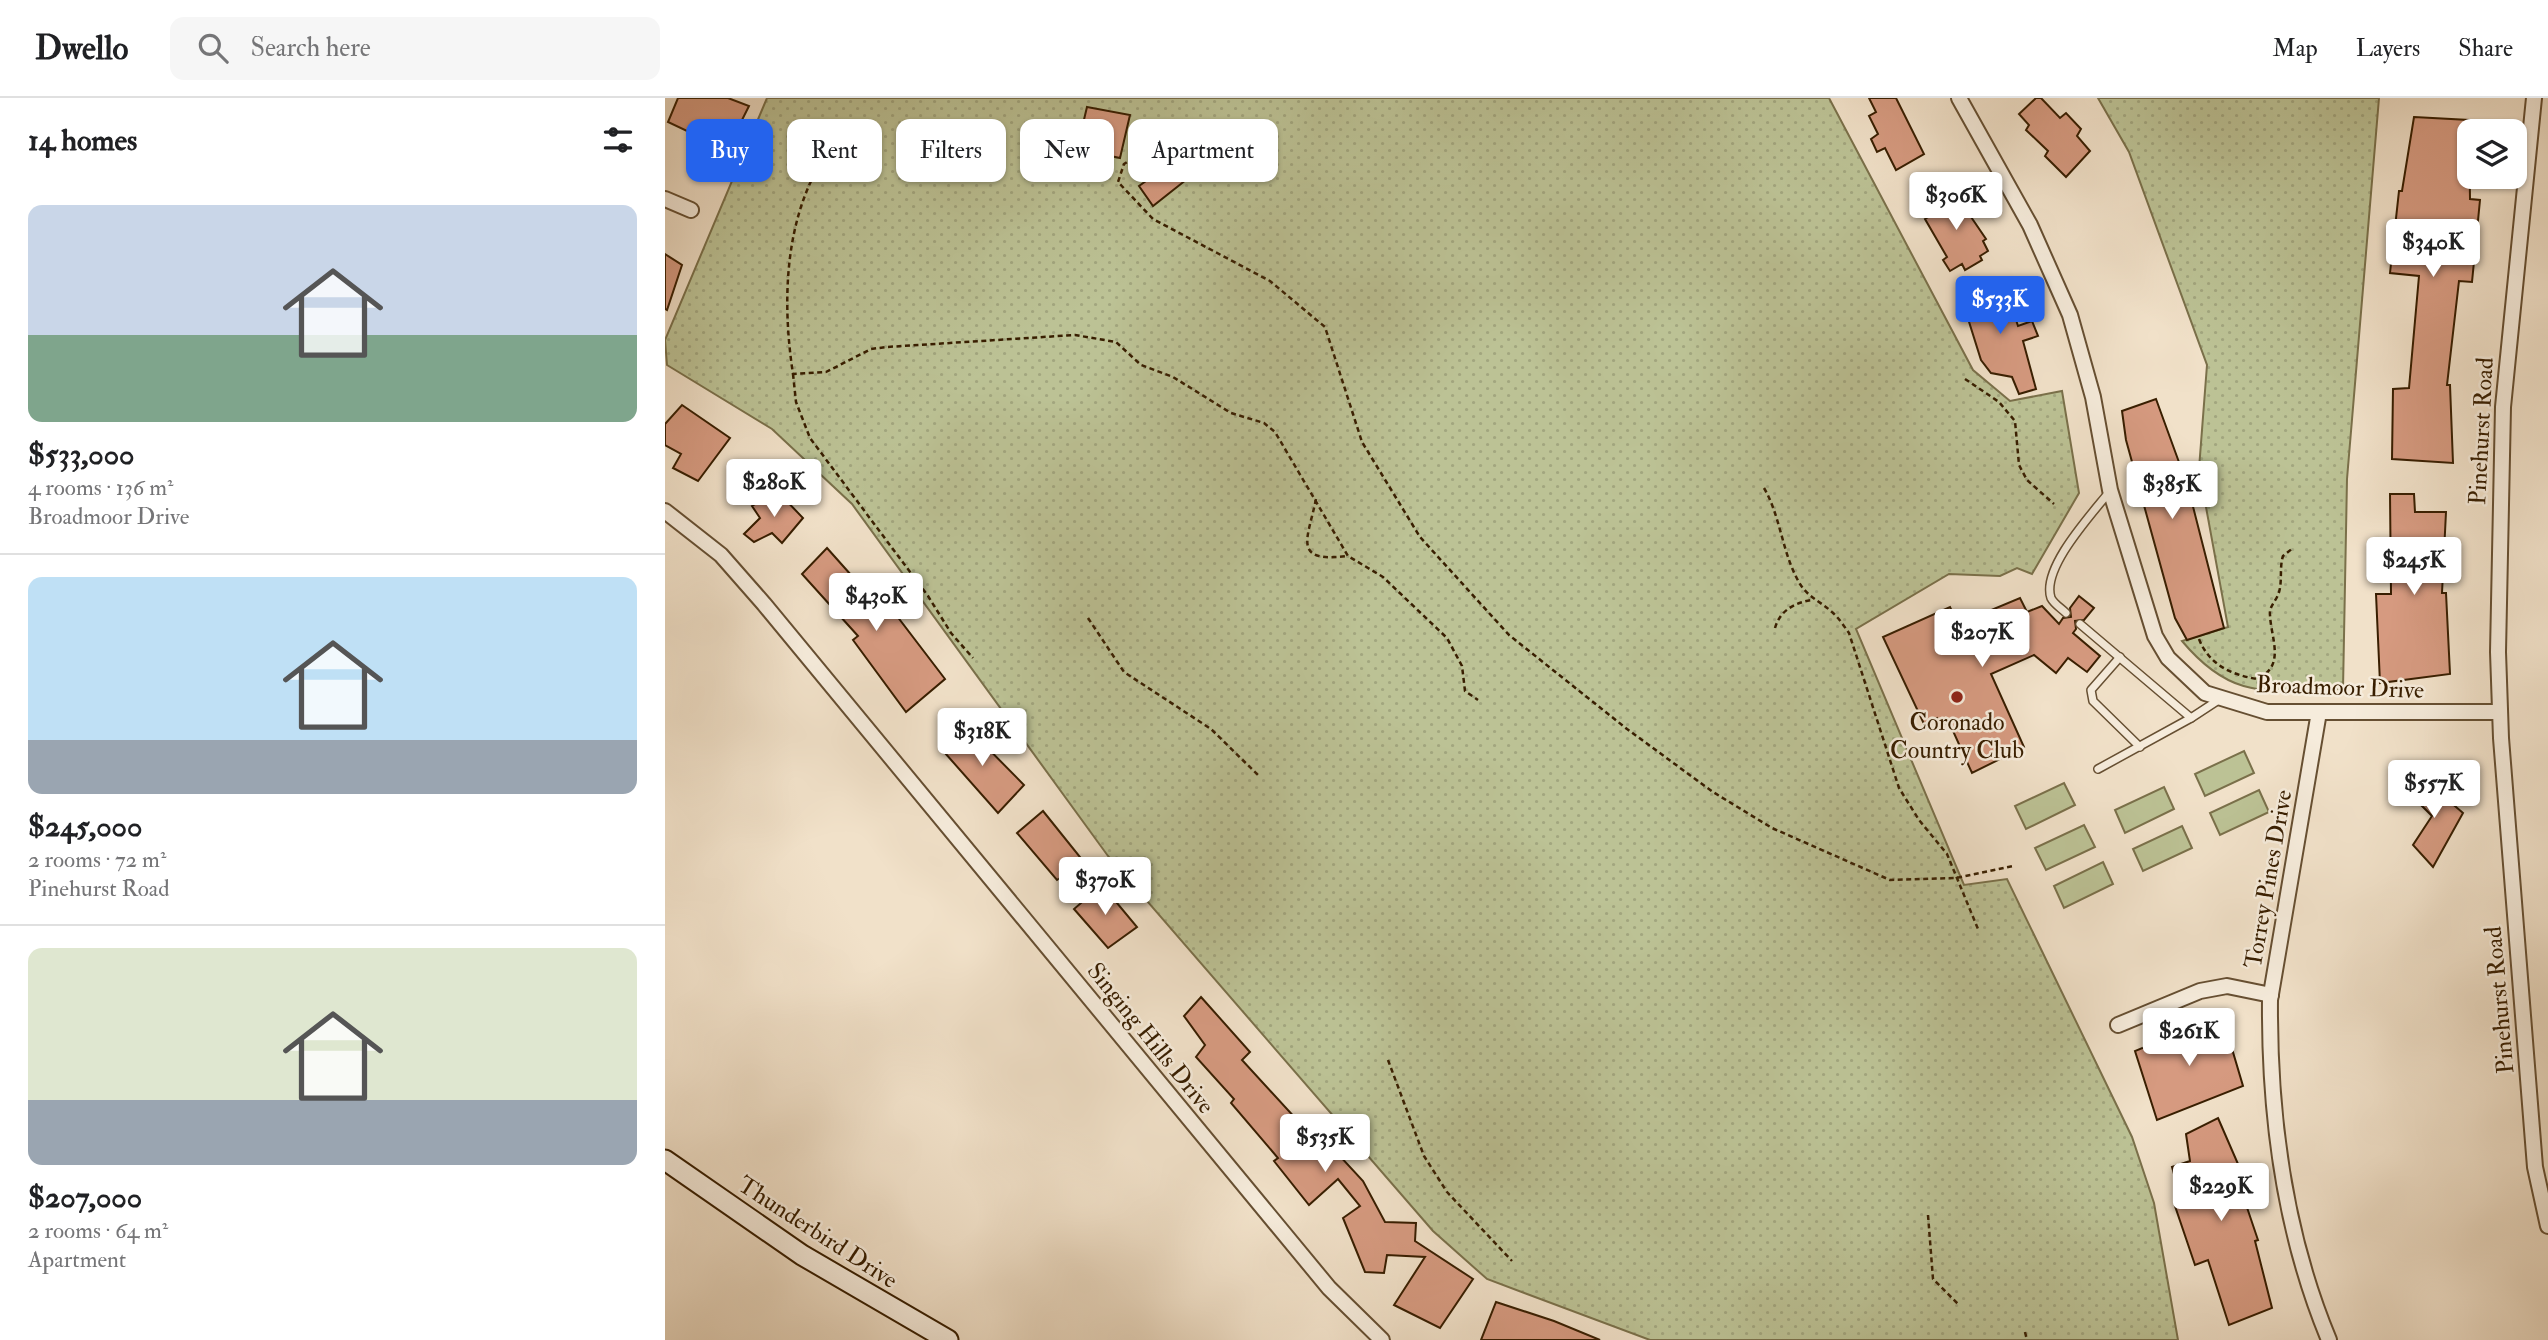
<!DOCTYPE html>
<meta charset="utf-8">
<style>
:root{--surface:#fff;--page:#f6f6f6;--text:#202124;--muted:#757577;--line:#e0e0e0;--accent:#2563eb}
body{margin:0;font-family:"IM FELL Double Pica",serif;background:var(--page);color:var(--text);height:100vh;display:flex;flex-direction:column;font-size:26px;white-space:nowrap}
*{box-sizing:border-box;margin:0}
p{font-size:23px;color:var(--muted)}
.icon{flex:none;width:38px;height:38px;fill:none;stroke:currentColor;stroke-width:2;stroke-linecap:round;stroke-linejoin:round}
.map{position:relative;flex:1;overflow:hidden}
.side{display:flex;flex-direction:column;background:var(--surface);width:665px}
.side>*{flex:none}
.banner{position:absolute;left:21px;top:21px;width:665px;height:63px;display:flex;gap:14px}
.tools{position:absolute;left:1792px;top:21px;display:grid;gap:14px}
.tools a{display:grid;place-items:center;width:70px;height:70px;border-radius:14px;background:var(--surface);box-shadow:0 2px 5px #0004;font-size:35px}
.price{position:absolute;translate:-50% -60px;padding:0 16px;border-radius:7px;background:#fff;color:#222;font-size:23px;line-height:46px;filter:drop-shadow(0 2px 4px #0008)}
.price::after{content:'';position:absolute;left:50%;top:42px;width:21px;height:16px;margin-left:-10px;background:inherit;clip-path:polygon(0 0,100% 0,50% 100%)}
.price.current{background:var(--accent);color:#fff}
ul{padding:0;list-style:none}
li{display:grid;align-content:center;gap:14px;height:371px;padding:0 28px}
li+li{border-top:2px solid var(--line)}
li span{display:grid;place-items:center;height:217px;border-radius:14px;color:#555}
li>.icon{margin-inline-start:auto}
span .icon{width:126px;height:126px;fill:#fffc;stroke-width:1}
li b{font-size:30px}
h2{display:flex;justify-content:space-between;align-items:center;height:84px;padding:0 28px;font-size:30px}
.tag{padding:0 24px;border-radius:14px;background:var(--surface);box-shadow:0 2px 5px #0004;font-size:24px;line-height:63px}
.tag.current{background:var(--accent);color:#fff}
header{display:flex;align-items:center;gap:42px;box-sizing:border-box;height:98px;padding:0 35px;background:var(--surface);border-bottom:2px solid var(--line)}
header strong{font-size:33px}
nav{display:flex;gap:38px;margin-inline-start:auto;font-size:24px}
.search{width:490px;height:63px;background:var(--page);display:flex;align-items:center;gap:18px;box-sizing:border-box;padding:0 24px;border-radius:14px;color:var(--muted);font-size:26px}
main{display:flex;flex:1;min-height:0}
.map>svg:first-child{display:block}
</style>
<header>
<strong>Dwello</strong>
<div class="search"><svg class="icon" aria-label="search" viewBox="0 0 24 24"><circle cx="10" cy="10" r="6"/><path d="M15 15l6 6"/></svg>Search here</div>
<nav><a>Map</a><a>Layers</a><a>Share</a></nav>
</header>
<main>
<section class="side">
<h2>14 homes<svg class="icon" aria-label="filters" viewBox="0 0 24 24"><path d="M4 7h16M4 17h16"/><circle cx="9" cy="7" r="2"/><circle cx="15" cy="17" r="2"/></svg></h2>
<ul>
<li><span style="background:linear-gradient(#c9d6e8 60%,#7fa58c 0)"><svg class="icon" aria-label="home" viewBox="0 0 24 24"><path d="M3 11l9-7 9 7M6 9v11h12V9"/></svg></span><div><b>$533,000</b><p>4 rooms · 136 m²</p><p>Broadmoor Drive</p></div></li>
<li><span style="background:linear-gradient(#bfe0f5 75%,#9aa5b1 0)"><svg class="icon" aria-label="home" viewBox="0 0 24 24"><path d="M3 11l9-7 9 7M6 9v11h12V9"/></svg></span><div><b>$245,000</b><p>2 rooms · 72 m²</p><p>Pinehurst Road</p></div></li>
<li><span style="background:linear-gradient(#dfe7d0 70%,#9aa5b1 0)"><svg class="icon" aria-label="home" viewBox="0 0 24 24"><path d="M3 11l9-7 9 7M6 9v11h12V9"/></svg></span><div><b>$207,000</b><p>2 rooms · 64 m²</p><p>Apartment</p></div></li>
</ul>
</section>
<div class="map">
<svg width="1883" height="1242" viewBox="0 0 1883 1242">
<defs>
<pattern id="green-dots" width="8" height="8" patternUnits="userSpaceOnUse" patternTransform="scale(1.75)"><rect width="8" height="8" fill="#bcc295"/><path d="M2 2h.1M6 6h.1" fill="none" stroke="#a2a67f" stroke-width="1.8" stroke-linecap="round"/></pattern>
</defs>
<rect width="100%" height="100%" fill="#f1e1c9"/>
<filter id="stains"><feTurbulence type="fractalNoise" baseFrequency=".00286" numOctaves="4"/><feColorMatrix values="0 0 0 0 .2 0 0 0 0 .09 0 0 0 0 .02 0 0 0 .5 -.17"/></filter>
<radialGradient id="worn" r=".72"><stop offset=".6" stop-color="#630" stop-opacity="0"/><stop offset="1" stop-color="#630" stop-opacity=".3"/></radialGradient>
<!-- green -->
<g fill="url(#green-dots)" stroke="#7a704a" stroke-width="2">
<path d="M102,0h1062l144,272 37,31 52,-10 17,102 -47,81 -15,-6 -17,8 -51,-2 -93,55 108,256 43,-6 125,258 22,66 24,137h-528l-163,-61 -54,-48 -325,-375 -256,-352 -80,-75 -105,-64 -2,-25z"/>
<path d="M1433,0h281l-32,381 -4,210c-73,1 -109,14 -161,-48l46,-14 -29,-158 8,-104 -78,-213z"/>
</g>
<!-- pitch -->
<g fill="#bcc295" stroke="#7a704a" stroke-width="2">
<path d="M1579,653l10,22 -49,23 -10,-22z"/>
<path d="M1399,685l11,22 -49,24 -11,-23z"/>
<path d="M1499,689l10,22 -49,24 -10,-23z"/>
<path d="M1594,692l10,22 -49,23 -10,-22z"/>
<path d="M1419,727l11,22 -49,23 -11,-22z"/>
<path d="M1517,728l10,22 -49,23 -10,-22z"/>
<path d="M1438,764l10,22 -49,24 -10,-22z"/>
</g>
<!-- building -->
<g fill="#d69a80" stroke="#381e00" stroke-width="2">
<path d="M13,0h50l21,8 -22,44 -59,-28z"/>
<path d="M1204,0h27l28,56 -28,16 -11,-22 -8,4 -6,-13 7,-5 -9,-18 7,-4z"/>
<path d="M1371,0h5l19,20 6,-5 15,16 -4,7 13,15 -24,26 -21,-21 3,-5 -22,-21 3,-5 -10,-11z"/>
<path d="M422,9l43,8 -10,43 -43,-9z"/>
<path d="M1749,19l55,3 1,79 10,1 -8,82 -13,-1 -12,104h3l3,78 -61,-4 1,-70 16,-1 10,-112 -29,-3 9,-82h3z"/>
<path d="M515,59l16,15 -43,34 -14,-20z"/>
<path d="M1287,91l34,50 -3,2 5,10 -8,5 2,4 -17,10 -3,-6 -12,7 -7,-11 4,-3 -22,-38 5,-3 -2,-5 9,-6 -3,-7z"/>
<path d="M0,156l17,11 -15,45 -2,-1z"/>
<path d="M1323,185l7,20 14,-5 9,28 14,-5 6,15 -15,5 13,48 -17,5 -7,-17 -21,-4 -10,-13 -21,-67z"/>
<path d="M1491,301l32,88 36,141 -37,12 -12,-22 -49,-178 -4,-29z"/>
<path d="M17,307l48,33 -32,43 -25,-13 8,-14 -16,-9v-21z"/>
<path d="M112,393l26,27 -21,25 -10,-10 -18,9 -10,-8 16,-16 -8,-12z"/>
<path d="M1725,396h24l1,18h31l-4,81h4l4,81 -70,9 -4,-89h15z"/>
<path d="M162,450l57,64 6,-5 55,72 -39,33 -53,-72 5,-4 -56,-62z"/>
<path d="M1414,498l15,12 -10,12 -9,1 1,8 -3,4 27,23 -13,16 -19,-14 -12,15 -22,-18 -43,19 33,73 -52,26 -23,-51 -9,3 -3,-7 -13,6 -41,-87 67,-30 8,17 62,-26 7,14 15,-6 17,18 4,-6 8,-1 -1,-9z"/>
<path d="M294,621l65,66 -26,28 -53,-60z"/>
<path d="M1754,677l44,38 -30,54 -20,-22 19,-29 -23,-23z"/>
<path d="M378,713l41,51 -27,18 -40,-47z"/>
<path d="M437,787l35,42 -29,21 -34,-39z"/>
<path d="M536,899l49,55 -8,8 66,72 6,-4 49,53 22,41 31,1 -1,18 58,38 -33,49 -46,-23 31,-48 -38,-2 -3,18 -19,-1 -22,-54 17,-12 -22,-27 -29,26 -35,-44 4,-3 -47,-55 3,-4 -38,-42 9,-12 -21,-29z"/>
<path d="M1557,917l21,71 -86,34 -22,-69z"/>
<path d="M1553,1020l20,46 -5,2 25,74 -3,1 17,67 -43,17 -21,-65 -13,5 -20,-59 7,-3 -10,-36 18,-6 -4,-27z"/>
<path d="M831,1204l58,19 46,19h-119z"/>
</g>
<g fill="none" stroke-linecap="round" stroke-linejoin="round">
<defs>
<g id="lane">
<path d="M1401,515c-5,-5 -12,-9 -15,-15 -10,-30 41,-84 59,-107"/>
<path d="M1415,526l111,94 29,-19"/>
<path d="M1455,559l-29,33 2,11 47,46"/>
<path d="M1433,671l93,-51"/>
</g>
<g id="street">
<path d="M1294,0l71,127 40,90 23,82 17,93 45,146 13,22 37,35 62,19h233"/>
<path d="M1869,0l-31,309 -5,245 3,86 34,429 13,59"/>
<path d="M0,101l26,11"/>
<path d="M0,413l56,44 43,49 565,684 53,52"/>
<path d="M1654,614l-49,288c-1,116 14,232 59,340"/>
<path d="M1453,927l82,-34 27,-5 44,9"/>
</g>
<path id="secondary" d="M0,1062l137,95 146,85"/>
</defs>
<!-- lane casing -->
<use href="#lane" stroke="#664f32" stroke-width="10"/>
<!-- street casing -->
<use href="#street" stroke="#664f32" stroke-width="18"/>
<!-- secondary casing -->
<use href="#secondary" stroke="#381e00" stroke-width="23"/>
<!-- path -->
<g stroke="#381e00" stroke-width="2.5" stroke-dasharray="5 3.5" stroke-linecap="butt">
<path d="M180,34c-11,14 -24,29 -32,45 -29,59 -30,132 -20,197l33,-2 45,-23 16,-2 188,-12 41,7 25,23 32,12 58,36 33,10 11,9 73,124 35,21 64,61 15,28 3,25 13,9"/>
<path d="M476,55l-17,11 -6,18 35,37 117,62 55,46 37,115 58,95 89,98 118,94 86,63 59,36 118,52 66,-2 57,-12"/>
<path d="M128,276l3,28 14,36 118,158 23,37 22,25"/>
<path d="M1300,281l34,23 16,19 4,44 8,15 27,24"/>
<path d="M1099,390c17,29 18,66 36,96 9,14 20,17 32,28 6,5 12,14 17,21l50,155 20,32 28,34 31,75"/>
<path d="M651,401c-8,40 -25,64 32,57"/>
<path d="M423,520l36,54 87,57 47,46"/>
<path d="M1110,530c5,-18 20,-25 36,-28"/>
<path d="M1534,541c10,26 33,36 58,40 29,-13 14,-40 13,-64 -1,-8 5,-13 8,-20 5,-12 1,-27 5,-39l10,-8"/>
<path d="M723,962l36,96 23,36 65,69"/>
<path d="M1263,1117l5,64 25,25"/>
<path d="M1360,1234l2,8"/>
</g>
<!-- lane -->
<use href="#lane" stroke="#f6ecdc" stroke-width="7"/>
<!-- street -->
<use href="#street" stroke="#f6ecdc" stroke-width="14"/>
<!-- secondary -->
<use href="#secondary" stroke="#f6ecdc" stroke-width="19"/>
</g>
<!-- markers -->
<circle fill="#8f2418" stroke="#f6ecdc" stroke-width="2.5" cx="1292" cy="599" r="7"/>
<g text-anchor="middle" stroke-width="5" stroke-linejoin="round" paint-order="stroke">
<!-- street labels -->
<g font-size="24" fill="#381e00" stroke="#f6ecdc">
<text transform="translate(1816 333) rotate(-87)" y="8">Pinehurst Road</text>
<text transform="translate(1675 589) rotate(2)" y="8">Broadmoor Drive</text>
<text transform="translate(1603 781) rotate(-80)" y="8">Torrey Pines Drive</text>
<text transform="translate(1834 902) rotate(-95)" y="8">Pinehurst Road</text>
<text transform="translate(486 940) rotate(51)" y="8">Singing Hills Drive</text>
<text transform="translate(153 1134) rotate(33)" y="8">Thunderbird Drive</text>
</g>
<!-- poi labels -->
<g font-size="24" fill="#381e00" stroke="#f6ecdc">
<text x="1292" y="632">Coronado<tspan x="1292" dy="28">Country Club</tspan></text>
</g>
</g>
<rect width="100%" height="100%" filter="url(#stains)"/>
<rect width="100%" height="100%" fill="url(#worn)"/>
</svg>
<div class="tools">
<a><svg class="icon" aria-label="layers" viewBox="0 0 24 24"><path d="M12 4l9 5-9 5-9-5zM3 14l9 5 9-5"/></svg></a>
</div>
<b class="price" style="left:1291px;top:134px">$306K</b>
<b class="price" style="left:1768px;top:181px">$340K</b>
<b class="price current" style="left:1335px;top:238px">$533K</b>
<b class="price" style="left:109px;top:421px">$280K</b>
<b class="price" style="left:1507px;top:423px">$385K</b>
<b class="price" style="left:1749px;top:499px">$245K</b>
<b class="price" style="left:211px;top:535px">$430K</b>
<b class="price" style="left:1317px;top:571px">$207K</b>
<b class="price" style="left:317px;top:670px">$318K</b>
<b class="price" style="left:1769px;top:722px">$557K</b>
<b class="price" style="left:440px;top:819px">$370K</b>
<b class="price" style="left:1524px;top:970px">$261K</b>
<b class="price" style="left:660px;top:1076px">$535K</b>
<b class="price" style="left:1556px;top:1125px">$229K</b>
<div class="banner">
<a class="tag current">Buy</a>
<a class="tag">Rent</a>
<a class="tag">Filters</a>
<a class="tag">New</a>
<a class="tag">Apartment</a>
</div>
</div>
</main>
